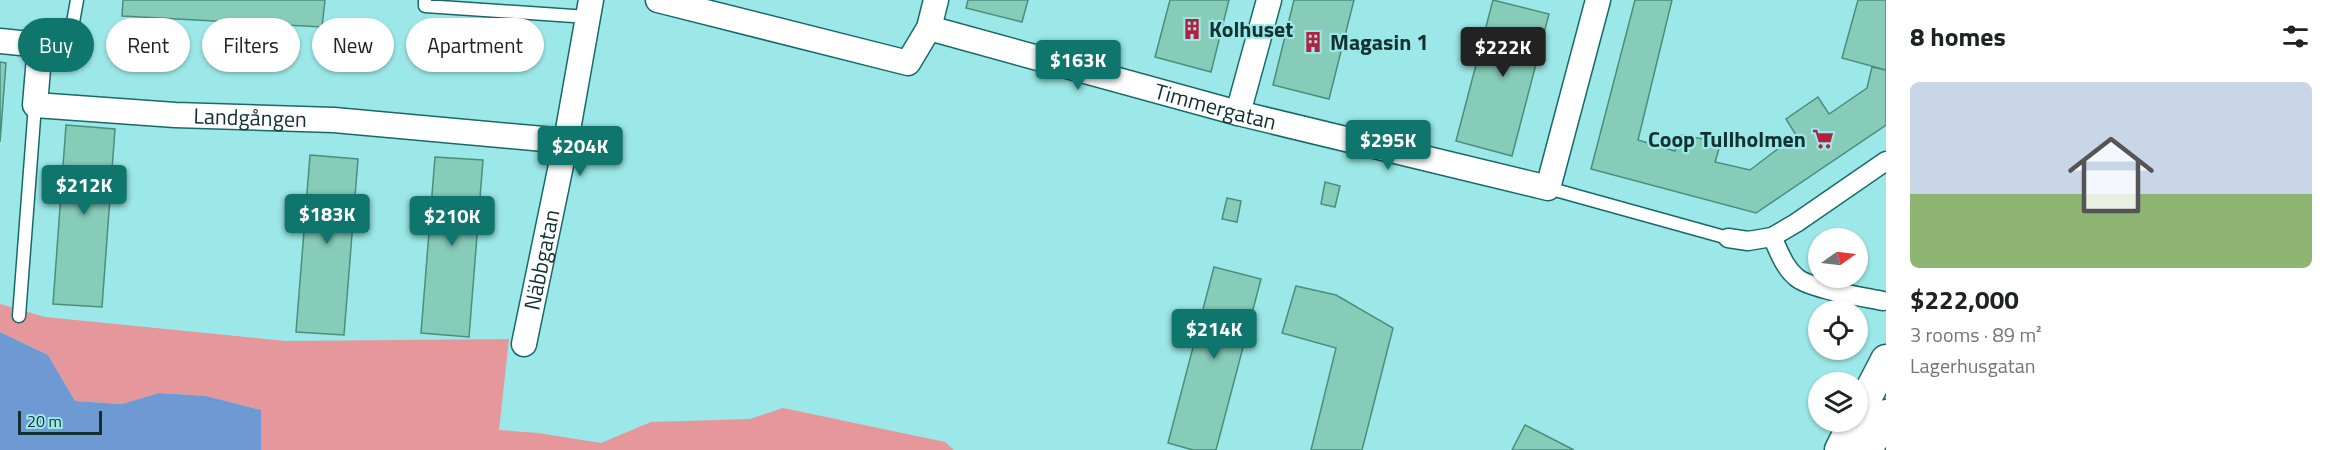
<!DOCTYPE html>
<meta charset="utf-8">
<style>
:root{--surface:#fff;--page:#f2f2f2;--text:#202124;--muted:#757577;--accent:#0f766e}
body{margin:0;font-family:"Titillium Web",sans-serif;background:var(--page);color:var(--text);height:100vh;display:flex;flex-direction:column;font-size:22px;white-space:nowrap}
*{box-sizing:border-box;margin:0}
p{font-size:20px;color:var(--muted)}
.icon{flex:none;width:33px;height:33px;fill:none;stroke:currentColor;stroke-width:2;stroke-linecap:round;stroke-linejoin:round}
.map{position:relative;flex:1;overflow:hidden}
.drawer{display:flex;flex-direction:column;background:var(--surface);width:450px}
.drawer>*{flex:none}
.top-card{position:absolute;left:18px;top:18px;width:570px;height:54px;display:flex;gap:12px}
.needle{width:39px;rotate:76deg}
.tools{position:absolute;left:1808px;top:228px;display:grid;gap:12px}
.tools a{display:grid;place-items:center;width:60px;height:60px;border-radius:50%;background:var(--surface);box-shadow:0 2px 4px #0004;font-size:30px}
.scale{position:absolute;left:18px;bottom:15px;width:84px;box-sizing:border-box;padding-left:6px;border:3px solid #123131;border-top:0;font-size:16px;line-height:21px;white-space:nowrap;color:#123131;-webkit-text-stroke:4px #9ce7e7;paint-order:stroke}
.price{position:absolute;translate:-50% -51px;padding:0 14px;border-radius:6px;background:var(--accent);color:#fff;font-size:20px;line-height:39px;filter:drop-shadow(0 2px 3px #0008)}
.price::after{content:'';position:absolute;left:50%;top:36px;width:18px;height:14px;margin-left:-9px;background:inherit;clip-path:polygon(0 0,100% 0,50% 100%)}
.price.selected{background:#222;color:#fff}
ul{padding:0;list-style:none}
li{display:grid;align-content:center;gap:12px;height:318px;padding:0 24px}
li span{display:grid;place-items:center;height:186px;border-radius:9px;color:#555}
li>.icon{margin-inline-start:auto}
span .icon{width:108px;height:108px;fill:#fffc;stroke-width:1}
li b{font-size:26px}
h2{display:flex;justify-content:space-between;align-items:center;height:72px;padding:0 24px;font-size:26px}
.pill{padding:0 21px;border-radius:27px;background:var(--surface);box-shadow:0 2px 4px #0004;font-size:21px;line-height:54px}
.pill.selected{background:var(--accent);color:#fff}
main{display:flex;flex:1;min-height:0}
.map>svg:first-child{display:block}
</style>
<main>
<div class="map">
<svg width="1886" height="450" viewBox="0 0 1886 450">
<rect width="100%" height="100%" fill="#9ce7e7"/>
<!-- green -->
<path fill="#e5979c" d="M0,304l45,13 241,24 223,-2 -10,91 39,3 63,10 50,-21 99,-3 33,-11 162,34 9,8h-693v-40l-55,-14 -47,-3 -37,11 -47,-3 -27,-46 -48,-23z"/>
<!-- water -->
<path fill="#6e99d2" d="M0,332l48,23 27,46 47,3 37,-11 47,3 55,14v40h-261z"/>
<!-- building -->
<g fill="#87cbb9" stroke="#4b8e7e" stroke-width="1.5">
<path d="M123,0h202l-3,27 -200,-11z"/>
<path d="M968,0h60l-6,22 -56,-14z"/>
<path d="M1170,0h59l-18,72 -56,-15z"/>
<path d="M1294,0h60l-25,99 -56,-14z"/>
<path d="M1493,0l56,14 -37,142 -56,-15z"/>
<path d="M1635,0h37l-34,140 37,11 6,-16 40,7 -6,20 35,8 46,-35 -10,-16 32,-22 11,17 38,-26 5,-21 14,3v55l-130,88 -165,-44z"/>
<path d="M1858,0h28v70l-44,-12z"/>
<path d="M0,62l6,1 -6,79z"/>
<path d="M66,125l49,4 -13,178 -49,-3z"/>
<path d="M310,155l48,4 -14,176 -48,-3z"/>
<path d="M435,157l48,3 -14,177 -48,-4z"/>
<path d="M1325,182l15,4 -5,21 -14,-3z"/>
<path d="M1227,198l14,3 -4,21 -15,-3z"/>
<path d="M1214,267l47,12 -45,171h-23l-25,-7z"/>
<path d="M1296,286l40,9 57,33 -31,122h-51l25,-102 -54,-15z"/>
<path d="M1525,425l49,25h-62z"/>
</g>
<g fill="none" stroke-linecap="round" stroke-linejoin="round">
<defs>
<g id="service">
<path d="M425,0v6l163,11"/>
<path d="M40,45l32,-17 5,-28"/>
<path d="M1548,188l180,50"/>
<path d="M19,316l16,-211"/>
</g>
<g id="pedestrian">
<path d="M1772,237c7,14 12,30 24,40 13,12 68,20 87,24"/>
<path d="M1728,238l20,3 24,-4 24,-14 90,-62"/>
</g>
<g id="minor">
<path d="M658,0l250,63 21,-35 7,-28"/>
<path id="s1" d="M929,28l309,85 310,75 50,-188"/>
<path id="s2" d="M0,41l40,4 -5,60 140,10 159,5 232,21"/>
<path d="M1238,113l31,-113"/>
<path id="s3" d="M524,344l42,-203 25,-141"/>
</g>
<g id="tertiary">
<path d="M1857,416l29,-56"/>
<path d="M1840,450l14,-28"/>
<path d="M1867,450l19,-35"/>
</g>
</defs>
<!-- service casing -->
<use href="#service" stroke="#18696a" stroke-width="15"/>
<!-- pedestrian casing -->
<use href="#pedestrian" stroke="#18696a" stroke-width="21"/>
<!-- minor casing -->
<use href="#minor" stroke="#18696a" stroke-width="27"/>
<!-- tertiary casing -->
<use href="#tertiary" stroke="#18696a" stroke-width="33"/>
<!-- service -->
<use href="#service" stroke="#fff" stroke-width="12"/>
<!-- pedestrian -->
<use href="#pedestrian" stroke="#fff" stroke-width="18"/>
<!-- minor -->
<use href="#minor" stroke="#fff" stroke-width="24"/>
<!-- tertiary -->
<use href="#tertiary" stroke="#fff" stroke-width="30"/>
</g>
<!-- icons -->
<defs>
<symbol id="building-bare" viewBox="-9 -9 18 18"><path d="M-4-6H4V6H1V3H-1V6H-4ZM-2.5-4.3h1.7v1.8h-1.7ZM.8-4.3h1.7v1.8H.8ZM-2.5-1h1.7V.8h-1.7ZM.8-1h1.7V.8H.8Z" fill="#b42140" stroke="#9ce7e7" stroke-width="2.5" paint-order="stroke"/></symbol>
<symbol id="supermarket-bare" viewBox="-9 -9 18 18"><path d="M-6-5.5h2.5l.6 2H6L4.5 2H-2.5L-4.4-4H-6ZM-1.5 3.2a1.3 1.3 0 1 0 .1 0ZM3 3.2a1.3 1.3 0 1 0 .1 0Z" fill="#b42140" stroke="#9ce7e7" stroke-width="2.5" paint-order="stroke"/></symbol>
</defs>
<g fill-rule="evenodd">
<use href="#building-bare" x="1177" y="14" width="30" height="30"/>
<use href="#building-bare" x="1298" y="27" width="30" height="30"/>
<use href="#supermarket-bare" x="1808" y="124" width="30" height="30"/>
</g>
<g text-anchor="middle" stroke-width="4.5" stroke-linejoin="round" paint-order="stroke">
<!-- poi labels -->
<g font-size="22" font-weight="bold" fill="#123131" stroke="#9ce7e7" text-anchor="start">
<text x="1209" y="37">Kolhuset</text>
<text x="1330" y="50">Magasin 1</text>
<text x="1806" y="147" text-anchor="end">Coop Tullholmen</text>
</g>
<!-- street labels -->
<g font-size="22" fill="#123131" stroke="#9ce7e7">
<text dy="8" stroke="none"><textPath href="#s1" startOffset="297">Timmergatan</textPath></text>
<text dy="8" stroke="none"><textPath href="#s2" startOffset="316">Landgången</textPath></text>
<text dy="8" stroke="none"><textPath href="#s3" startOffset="86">Näbbgatan</textPath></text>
</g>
</g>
</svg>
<div class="tools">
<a><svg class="needle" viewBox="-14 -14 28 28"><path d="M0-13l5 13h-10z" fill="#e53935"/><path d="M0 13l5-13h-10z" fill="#757577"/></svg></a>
<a><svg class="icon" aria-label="locate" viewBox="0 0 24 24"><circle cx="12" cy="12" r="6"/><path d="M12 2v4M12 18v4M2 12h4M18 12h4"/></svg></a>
<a><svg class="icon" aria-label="layers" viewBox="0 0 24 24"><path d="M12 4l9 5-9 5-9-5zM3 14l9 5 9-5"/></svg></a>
</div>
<div class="scale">20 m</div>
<b class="price selected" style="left:1503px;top:78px">$222K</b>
<b class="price" style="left:1078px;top:91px">$163K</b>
<b class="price" style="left:1388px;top:171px">$295K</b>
<b class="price" style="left:580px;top:177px">$204K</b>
<b class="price" style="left:84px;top:216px">$212K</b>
<b class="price" style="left:327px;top:245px">$183K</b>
<b class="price" style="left:452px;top:247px">$210K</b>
<b class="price" style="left:1214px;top:360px">$214K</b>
<div class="top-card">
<a class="pill selected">Buy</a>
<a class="pill">Rent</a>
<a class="pill">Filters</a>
<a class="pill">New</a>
<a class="pill">Apartment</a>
</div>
</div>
<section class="drawer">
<h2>8 homes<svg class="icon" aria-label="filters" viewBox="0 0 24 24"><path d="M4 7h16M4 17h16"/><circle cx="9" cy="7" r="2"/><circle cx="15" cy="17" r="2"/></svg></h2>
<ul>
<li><span style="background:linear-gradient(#c9d6e8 60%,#8fb573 0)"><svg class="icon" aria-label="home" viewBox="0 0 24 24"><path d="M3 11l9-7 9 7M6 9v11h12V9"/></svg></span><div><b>$222,000</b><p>3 rooms · 89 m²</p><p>Lagerhusgatan</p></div></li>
</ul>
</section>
</main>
